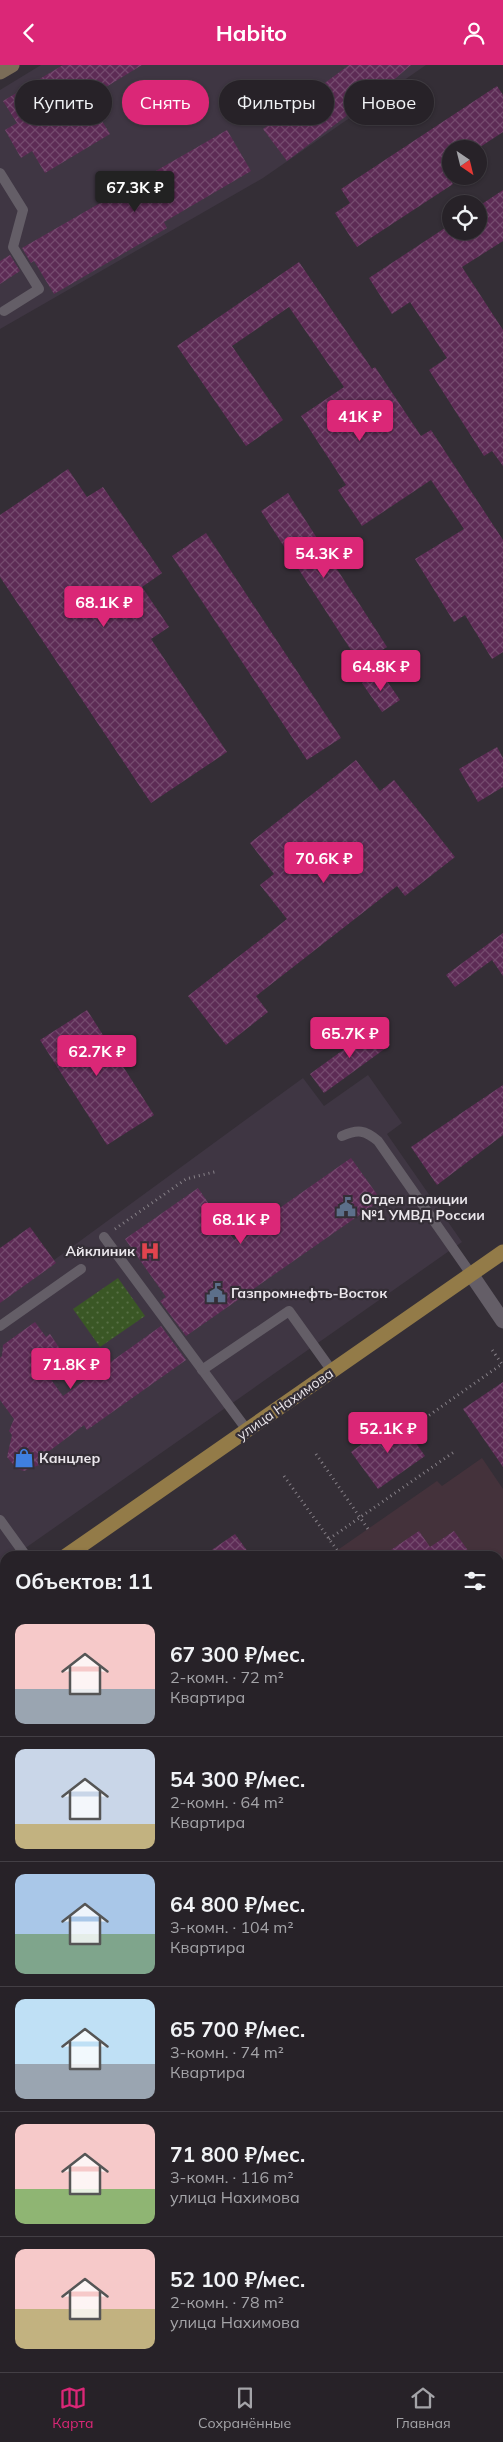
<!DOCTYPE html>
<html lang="ru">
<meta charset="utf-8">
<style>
:root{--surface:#272228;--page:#2f2a30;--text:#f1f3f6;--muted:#a4a4a8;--line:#433f45;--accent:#db2777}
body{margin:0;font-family:Mulish,sans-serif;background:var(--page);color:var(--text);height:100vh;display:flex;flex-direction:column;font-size:19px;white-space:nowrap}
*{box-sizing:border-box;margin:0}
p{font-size:16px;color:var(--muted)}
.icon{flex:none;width:28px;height:28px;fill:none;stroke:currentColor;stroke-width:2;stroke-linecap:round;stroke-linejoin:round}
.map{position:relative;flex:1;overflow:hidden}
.sheet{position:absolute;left:0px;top:1486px;width:504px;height:821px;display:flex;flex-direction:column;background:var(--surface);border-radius:15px 15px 0 0;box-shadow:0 1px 4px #0004,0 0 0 1px var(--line)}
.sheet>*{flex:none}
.banner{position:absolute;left:15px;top:15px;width:474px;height:45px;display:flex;gap:10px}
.needle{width:32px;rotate:145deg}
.controls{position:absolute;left:442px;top:75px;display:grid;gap:10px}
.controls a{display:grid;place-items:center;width:45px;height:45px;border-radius:50%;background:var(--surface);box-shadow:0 1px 4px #0004,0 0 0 1px var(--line);font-size:25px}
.price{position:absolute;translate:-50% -42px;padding:0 11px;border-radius:5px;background:var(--accent);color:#fff;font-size:16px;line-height:32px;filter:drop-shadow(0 1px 2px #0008)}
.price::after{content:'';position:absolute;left:50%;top:30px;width:15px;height:11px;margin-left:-8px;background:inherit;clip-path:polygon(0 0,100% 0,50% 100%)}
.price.selected{background:#222;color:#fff}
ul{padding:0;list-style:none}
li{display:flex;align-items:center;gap:15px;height:125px;padding:0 15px}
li+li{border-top:1px solid var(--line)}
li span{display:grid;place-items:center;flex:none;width:140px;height:100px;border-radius:10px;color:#555}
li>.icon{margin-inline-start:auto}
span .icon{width:60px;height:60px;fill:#fffc;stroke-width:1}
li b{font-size:21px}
h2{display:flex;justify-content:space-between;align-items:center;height:60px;padding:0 15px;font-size:21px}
.tag{padding:0 18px;border-radius:22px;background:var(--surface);box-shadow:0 1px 4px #0004,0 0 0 1px var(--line);font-size:18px;line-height:45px}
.tag.selected{background:var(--accent);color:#fff}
header{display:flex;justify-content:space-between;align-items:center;height:65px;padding:0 15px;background:var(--accent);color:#fff;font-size:22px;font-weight:700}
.menu{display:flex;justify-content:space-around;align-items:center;height:70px;border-top:1px solid var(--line);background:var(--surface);font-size:14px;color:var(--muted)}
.menu a{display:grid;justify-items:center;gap:2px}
.menu .selected{color:var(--accent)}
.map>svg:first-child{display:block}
</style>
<header><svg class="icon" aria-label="back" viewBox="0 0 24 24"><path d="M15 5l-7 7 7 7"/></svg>Habito<svg class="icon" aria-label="person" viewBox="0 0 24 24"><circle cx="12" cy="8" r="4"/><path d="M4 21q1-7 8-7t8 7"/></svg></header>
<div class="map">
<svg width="503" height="2307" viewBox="0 0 503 2307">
<defs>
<pattern id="forest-firs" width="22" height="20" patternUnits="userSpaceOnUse" patternTransform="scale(1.25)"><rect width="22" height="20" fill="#3a5725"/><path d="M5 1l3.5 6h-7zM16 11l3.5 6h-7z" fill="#576f45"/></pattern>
<pattern id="park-dots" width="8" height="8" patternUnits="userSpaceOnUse" patternTransform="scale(1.25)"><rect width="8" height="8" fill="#3a5725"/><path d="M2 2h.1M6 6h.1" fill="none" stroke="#576f45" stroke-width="1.8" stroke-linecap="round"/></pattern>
<pattern id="building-cross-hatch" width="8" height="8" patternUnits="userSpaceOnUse" patternTransform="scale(1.25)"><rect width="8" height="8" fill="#5d2b55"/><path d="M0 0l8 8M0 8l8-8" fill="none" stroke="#744a6e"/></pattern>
</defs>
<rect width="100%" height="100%" fill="#342e36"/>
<!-- built -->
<g fill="#3f3643">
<path d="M41,0h385l-163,113 -263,151v-239z"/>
<path d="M368,1010l34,48 -15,11 75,108 -448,314h-9v7l-5,3v-263l54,-43 249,-182 21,28z"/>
</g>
<!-- education -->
<g fill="#44323b">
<path d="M482,1393l21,31v349l-4,3v-285h-170l108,-75 5,5z"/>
<path d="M503,2068v239h-22l-13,-4 31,-1v-231z"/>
</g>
<!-- grass -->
<path fill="#3a5725" d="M0,2296l5,2v4l10,1 12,4h-27z"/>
<!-- forest -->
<g fill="url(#forest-firs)">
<path d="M5,1734v114l-5,4v-115z"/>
<path d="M333,2302h135l13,5h-150z"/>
</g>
<!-- park -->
<g fill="url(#park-dots)">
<path d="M118,1213l27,38 -45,31 -27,-38z"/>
<path d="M499,2153l4,6v148h-22l-13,-4 31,-1z"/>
</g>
<!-- building -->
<g fill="url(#building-cross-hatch)">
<path d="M63,0h79l-54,33 22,36 -65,39 -13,-22 -11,7 -16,-28 12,-7 -14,-22z"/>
<path d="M349,0h62l-21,18 -103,78 -24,-32z"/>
<path d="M497,21l6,9v37l-26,17h-26v17l-7,4 9,14 -96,63 -22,-34 15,-10 -9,-14z"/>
<path d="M227,65l24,41 -87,51 3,6 -113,66 -20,-33 -3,2 -9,-15z"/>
<path d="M503,125v51l-41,26 41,63v136l-11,-15 -8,5 -55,-86 18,-12 -37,-56 -18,12 -23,-36 82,-54v7h28v-25z"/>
<path d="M10,190l10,16 -20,13v-23z"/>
<path d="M299,197l73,107 3,-2 46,69 10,-6 72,110v112l-11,7 -27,-44 -11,7 -39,-63 49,-30 -33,-49 -69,46 -24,-36 8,-5 -45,-69 43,-29 -55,-80 -57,39 51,74 -37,26 -69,-100z"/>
<path d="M68,404l19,28 16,-10 59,86 -20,14 27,40 -18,12 76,113 -76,51 -151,-226v-62z"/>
<path d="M288,428l99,154 -27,17 -99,-153z"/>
<path d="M206,468l135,205 -34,22 -135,-204z"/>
<path d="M380,606l20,29 -18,12 -20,-29z"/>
<path d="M497,682l6,11v29l-25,15 -19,-33z"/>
<path d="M356,695l24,31 14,-11 61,77 -50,39 -8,-10 -141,110 12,16 -42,33 -38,-49 99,-77 -27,-34 14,-11 -24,-31z"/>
<path d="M503,868v43l-11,-16 -37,27 -9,-12z"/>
<path d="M87,945l67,105 -47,30 -67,-105z"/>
<path d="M376,961l14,19 -66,48 -14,-19z"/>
<path d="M503,1020v50l-66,50 -26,-38z"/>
<path d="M351,1093l30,42 -195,136 -26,-35 6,-4 -41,-58 73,-51 36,52z"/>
<path d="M30,1162l26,36 -56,40v-55z"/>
<path d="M35,1257l11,15 4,-3 14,21 -20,15 19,26 98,-70 25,34 -99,70 -3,-5 -36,27 -9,13 -15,6 -7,-2 -10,-12 5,-22 -3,-4 5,-12 -14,-19v-42l2,-2 1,-11z"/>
<path d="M503,1317v85l-40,-58z"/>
<path d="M398,1353l27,38 -47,33 -27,-37z"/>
<path d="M419,1466l11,16 24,-16 18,25h-90z"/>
<path d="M235,1469l16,22h-48z"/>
</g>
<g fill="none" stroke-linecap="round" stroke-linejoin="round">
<!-- path -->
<g stroke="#878188" stroke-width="3" stroke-dasharray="1 4" stroke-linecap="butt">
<path d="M115,1164l71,-50 32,-8"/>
<path d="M421,1356l81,-57 -12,-17"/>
<path d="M316,1389l52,75"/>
<path d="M284,1411l53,74"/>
<path d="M329,1474l125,-87"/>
</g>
<!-- lane -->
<g stroke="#645e67" stroke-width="10">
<path d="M0,108l23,37 -10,37 26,42 -35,22"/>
<path d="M342,1071c16,-7 23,-6 36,5l93,133"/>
<path d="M104,1172l143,193"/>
<path d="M0,1261l81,-57"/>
<path d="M202,1305l87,-59 43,60"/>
<path d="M0,1455l26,36"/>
<path d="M0,1722l5,-3"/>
<path d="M499,1857l4,-3"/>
<path d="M0,2094l5,-3"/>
<path d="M0,2167l5,2"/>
</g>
<!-- street -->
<g stroke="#645e67" stroke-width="15">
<path d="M471,1209l32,47"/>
<path d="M0,1870l5,-4"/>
<path d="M499,1965l4,-3"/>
<path d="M298,2307l1,-5"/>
</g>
<!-- secondary -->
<path stroke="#7b6d58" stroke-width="15" d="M0,7l12,-7"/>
<!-- primary -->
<g stroke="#937b48" stroke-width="15">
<path d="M66,1491l437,-304"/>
<path d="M0,1537l5,-3"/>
</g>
</g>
<!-- icons -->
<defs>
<symbol id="civic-bare" viewBox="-9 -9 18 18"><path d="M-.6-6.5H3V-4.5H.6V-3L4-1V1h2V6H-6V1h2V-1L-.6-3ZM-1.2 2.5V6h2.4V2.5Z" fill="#5c6f8a" stroke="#342e36" stroke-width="2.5" paint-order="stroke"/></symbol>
<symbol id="hospital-bare" viewBox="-9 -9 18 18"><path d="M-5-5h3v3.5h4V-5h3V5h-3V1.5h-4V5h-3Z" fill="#e0444e" stroke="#342e36" stroke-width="2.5" paint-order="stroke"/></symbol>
<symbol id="shop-bare" viewBox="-9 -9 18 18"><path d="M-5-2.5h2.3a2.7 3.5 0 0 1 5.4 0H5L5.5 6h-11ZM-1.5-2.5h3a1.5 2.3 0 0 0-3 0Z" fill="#3f7fe0" stroke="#342e36" stroke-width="2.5" paint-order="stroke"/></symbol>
</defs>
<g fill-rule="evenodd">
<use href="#civic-bare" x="332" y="1128" width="28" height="28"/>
<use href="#hospital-bare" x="136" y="1172" width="28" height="28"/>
<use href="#civic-bare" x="202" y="1214" width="28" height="28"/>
<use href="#shop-bare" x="10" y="1379" width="28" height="28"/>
</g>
<g text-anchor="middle" stroke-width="4.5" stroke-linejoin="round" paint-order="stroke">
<!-- poi labels -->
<g font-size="14" font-weight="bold" fill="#eae6eb" stroke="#342e36" text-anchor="start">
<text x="361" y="1139">Отдел полиции<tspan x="361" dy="16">№1 УМВД России</tspan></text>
<text x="135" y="1191" text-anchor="end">Айклиник</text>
<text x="231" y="1233">Газпромнефть-Восток</text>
<text x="39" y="1398">Канцлер</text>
</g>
<!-- street labels -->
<g font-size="14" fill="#eae6eb" stroke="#342e36">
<text transform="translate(285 1339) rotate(-35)" y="5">улица Нахимова</text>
</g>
</g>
</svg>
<div class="controls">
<a><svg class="needle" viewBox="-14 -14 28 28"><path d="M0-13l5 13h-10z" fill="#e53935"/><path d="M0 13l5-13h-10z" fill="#a4a4a8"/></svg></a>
<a><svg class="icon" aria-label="locate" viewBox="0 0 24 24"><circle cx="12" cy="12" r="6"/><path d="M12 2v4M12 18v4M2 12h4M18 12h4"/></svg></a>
</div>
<b class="price selected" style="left:135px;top:148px">67.3K ₽</b>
<b class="price" style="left:360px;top:377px">41K ₽</b>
<b class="price" style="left:324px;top:514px">54.3K ₽</b>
<b class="price" style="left:104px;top:563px">68.1K ₽</b>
<b class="price" style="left:381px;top:627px">64.8K ₽</b>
<b class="price" style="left:324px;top:819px">70.6K ₽</b>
<b class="price" style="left:350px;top:994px">65.7K ₽</b>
<b class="price" style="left:97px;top:1012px">62.7K ₽</b>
<b class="price" style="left:241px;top:1180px">68.1K ₽</b>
<b class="price" style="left:71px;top:1325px">71.8K ₽</b>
<b class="price" style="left:388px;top:1389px">52.1K ₽</b>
<div class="banner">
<a class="tag">Купить</a>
<a class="tag selected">Снять</a>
<a class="tag">Фильтры</a>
<a class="tag">Новое</a>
</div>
<section class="sheet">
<h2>Объектов: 11<svg class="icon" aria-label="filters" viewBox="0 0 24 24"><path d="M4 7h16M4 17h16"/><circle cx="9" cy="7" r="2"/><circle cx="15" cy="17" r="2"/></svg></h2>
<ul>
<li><span style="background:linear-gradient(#f6c9c9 65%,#9aa5b1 0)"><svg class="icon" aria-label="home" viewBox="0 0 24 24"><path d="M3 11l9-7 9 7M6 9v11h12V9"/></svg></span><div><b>67 300 ₽/мес.</b><p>2-комн. · 72 m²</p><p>Квартира</p></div></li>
<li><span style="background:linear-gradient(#c9d6e8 75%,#c2b280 0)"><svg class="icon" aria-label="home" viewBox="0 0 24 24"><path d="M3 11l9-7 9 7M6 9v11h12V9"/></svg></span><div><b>54 300 ₽/мес.</b><p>2-комн. · 64 m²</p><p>Квартира</p></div></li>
<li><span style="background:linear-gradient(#a9c7e8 60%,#7fa58c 0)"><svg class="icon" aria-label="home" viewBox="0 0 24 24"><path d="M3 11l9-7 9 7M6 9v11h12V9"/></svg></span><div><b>64 800 ₽/мес.</b><p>3-комн. · 104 m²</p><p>Квартира</p></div></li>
<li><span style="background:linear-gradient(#bfe0f5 65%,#9aa5b1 0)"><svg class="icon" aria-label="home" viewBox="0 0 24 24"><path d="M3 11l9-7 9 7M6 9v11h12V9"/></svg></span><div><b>65 700 ₽/мес.</b><p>3-комн. · 74 m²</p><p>Квартира</p></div></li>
<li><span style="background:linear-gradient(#f6c9c9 65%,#8fb573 0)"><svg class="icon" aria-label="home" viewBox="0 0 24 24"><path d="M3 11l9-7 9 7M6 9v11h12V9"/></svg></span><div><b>71 800 ₽/мес.</b><p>3-комн. · 116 m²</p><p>улица Нахимова</p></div></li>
<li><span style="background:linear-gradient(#f6c9c9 60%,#c2b280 0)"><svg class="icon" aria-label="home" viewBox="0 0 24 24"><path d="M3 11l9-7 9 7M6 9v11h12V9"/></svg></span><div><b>52 100 ₽/мес.</b><p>2-комн. · 78 m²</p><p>улица Нахимова</p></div></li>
</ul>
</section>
</div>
<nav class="menu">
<a class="selected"><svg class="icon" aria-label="map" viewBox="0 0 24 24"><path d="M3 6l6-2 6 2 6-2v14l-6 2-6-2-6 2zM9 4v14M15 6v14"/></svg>Карта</a>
<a><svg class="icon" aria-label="saved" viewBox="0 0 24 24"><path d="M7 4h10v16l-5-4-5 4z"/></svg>Сохранённые</a>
<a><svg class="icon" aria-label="home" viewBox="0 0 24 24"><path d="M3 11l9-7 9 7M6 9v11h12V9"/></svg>Главная</a>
</nav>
